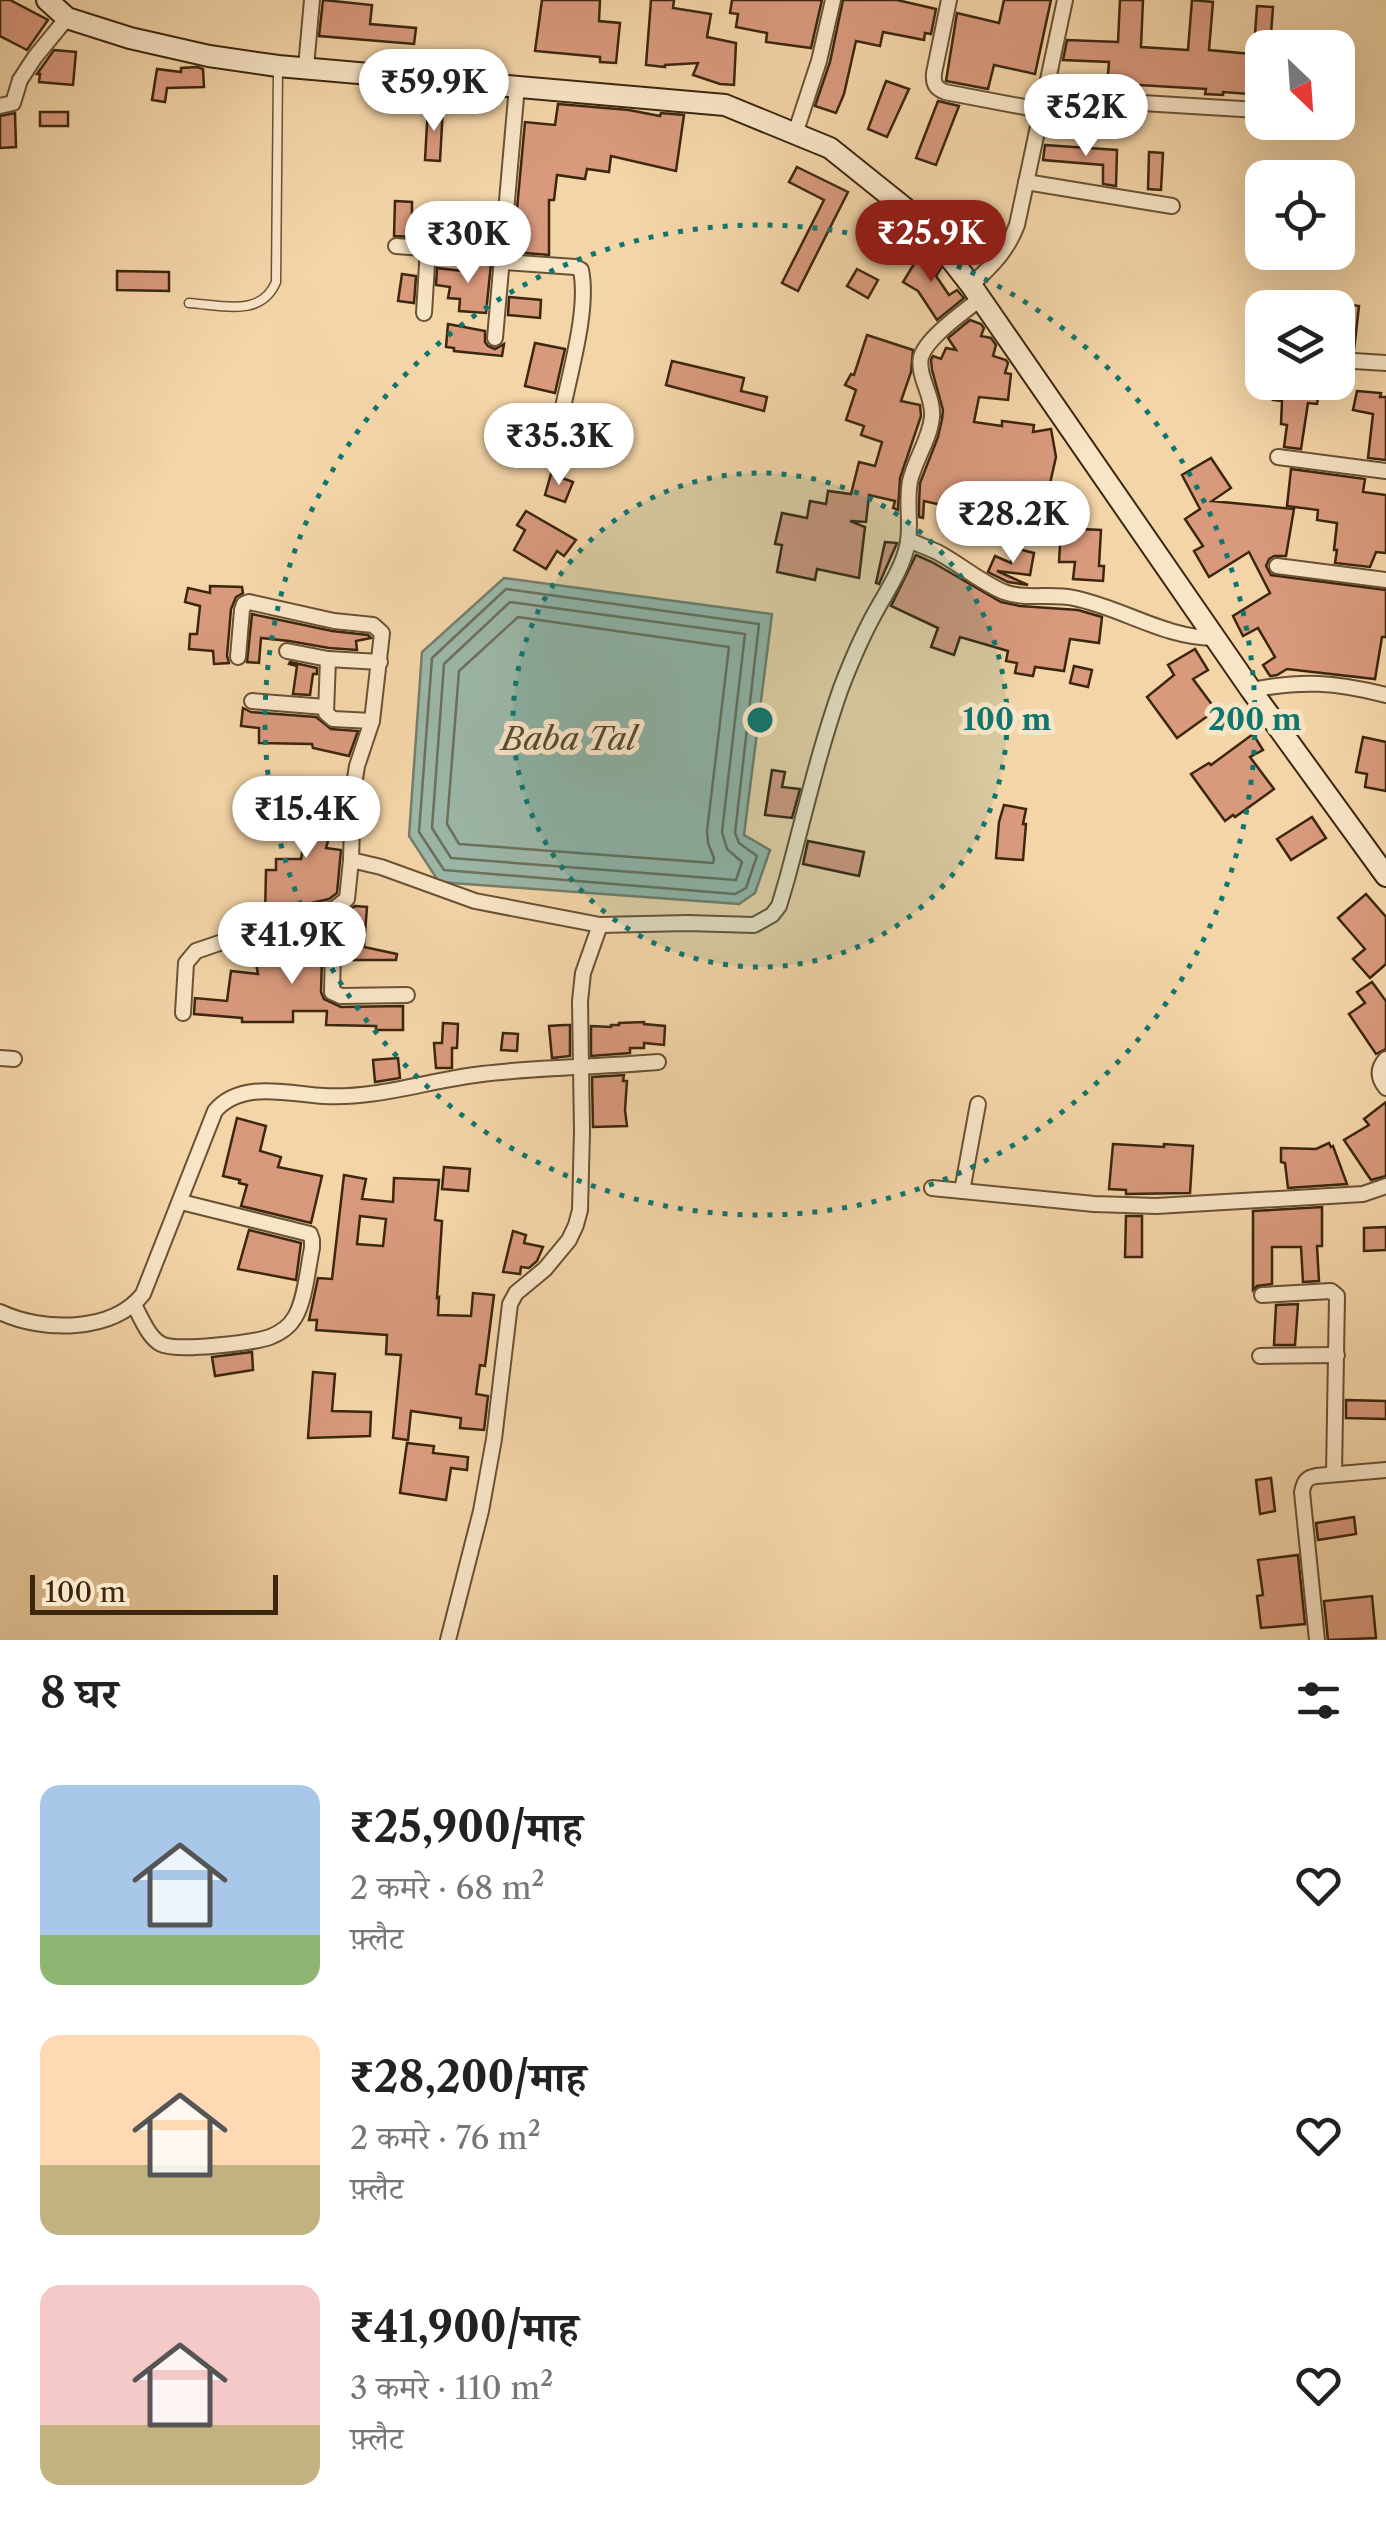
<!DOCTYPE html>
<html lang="hi">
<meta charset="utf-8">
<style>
:root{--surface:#fff;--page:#f2f2f2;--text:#222;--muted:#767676;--accent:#8f2418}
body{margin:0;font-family:"Libre Caslon Text","Noto Serif Devanagari",serif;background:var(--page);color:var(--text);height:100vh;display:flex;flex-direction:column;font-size:38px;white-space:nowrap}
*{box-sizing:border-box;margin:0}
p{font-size:32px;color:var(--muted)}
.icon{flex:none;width:55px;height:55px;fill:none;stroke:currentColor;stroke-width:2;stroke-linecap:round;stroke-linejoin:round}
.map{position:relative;height:1640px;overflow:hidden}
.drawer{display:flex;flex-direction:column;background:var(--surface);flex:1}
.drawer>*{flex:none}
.needle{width:65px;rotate:155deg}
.controls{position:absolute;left:1245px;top:30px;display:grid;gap:20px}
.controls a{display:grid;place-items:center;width:110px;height:110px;border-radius:20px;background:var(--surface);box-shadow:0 10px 40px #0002;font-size:50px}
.scale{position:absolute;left:30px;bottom:25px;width:248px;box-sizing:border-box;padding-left:10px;border:5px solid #3b270e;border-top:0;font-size:28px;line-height:35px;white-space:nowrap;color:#3b270e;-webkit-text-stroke:8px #f8e4c6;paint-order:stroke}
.price{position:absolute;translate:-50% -85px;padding:0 22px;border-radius:35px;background:#fff;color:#222;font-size:32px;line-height:65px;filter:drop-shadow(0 2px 5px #0008)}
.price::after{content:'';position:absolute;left:50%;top:60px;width:30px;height:22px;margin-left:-15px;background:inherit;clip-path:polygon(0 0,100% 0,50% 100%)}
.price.on{background:var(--accent);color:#fff}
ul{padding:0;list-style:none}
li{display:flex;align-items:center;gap:30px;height:250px;padding:0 40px}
li span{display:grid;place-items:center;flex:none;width:280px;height:200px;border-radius:20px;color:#555}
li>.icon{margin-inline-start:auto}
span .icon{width:120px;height:120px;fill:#fffc;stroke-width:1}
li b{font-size:42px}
h2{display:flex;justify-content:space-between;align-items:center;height:120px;padding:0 40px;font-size:42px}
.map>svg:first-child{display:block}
</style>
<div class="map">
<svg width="1386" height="1640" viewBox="0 0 1386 1640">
<rect width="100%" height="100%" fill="#f4d5a8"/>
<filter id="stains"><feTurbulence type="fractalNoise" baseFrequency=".002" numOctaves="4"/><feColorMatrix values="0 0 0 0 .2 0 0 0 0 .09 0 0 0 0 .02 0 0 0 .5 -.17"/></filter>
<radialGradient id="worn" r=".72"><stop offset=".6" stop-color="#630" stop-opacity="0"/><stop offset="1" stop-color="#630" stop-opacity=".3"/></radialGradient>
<!-- water -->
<path fill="#9cb8aa" stroke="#757e6c" stroke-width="2.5" d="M504,578l268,36 -28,221 26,15 -15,43 -16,11 -300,-22 -30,-46 13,-184z"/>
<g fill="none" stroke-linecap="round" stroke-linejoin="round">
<!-- shore -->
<g stroke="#6c705c" stroke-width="2.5">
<path d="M506,589l253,35 -24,209 4,10 18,13 -11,32 -11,6 -291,-24 -25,-38 13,-174z"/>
<path d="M510,602l235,32 -23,198 5,17 15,13 -6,18 -285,-22 -19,-30 12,-164z"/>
<path d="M518,617l211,30 -22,184 1,12 6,15 -1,5 -254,-19 -12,-20 12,-153z"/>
</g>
</g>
<!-- building -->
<g fill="#d9997d" stroke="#3b270e" stroke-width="2.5" fill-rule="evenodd">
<path d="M0,0h10l38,20 -21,30 -27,-14z"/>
<path d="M323,0l49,5 -2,19 46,4 -2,16 -95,-8z"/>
<path d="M542,0h58l-1,21 21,2 -4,40 -16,-1v-5l-65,-6z"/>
<path d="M651,0h23l-1,8 38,6 -4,23 29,6 -2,42 -14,-1 -27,-9 5,-12 -33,2v2l-19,-2z"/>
<path d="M732,0h90l-11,48 -45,-6 1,-9 -31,-6 2,-13 -8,-1z"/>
<path d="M843,0h54l39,9 -5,25 -6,-1 -1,7 -41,-8 -3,14 -24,-5 -12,53 -8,19 -21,-7 15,-44z"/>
<path d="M1004,0h47l-16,74 -41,-9 -6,24 -42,-8 11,-68 42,10z"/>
<path d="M1120,0h23l-2,47 47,3 4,-50 21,2 -4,48 53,5v40l-39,-3v3l-18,-1 1,-5 -67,-4v2l-32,-1 2,-24 -46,-2 4,-20 51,2z"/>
<path d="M1257,6l16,1 -3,41h-16z"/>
<path d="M54,50l22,2 -3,33 -34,-3 1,-8h-3z"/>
<path d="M197,67l6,2 1,18 -37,1 -2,14 -13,-2 5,-31 24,3v-4z"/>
<path d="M886,81l23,8 -22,48 -19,-8z"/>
<path d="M938,101l21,5 -23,59 -20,-7z"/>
<path d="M558,104l71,6 31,6 1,-3 23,2 -8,56 -65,-15 -2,16 -22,-3 -2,10 -28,-4 -3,25h-5v55l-36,-3 12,-130 30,3z"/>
<path d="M428,106l15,1 -3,54 -15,-1z"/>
<rect x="40" y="112" width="28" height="14"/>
<path d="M15,113l1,34 -16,1v-32z"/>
<path d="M1045,145l72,5 -1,36 -13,-2v-19l-60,-5z"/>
<path d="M1149,152l14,1 -2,37 -13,-1z"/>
<path d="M797,167l51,25 -50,99 -16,-8 42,-83 -35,-18z"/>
<path d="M395,201l17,1v35l-18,-1z"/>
<path d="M886,215l18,10 -3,6 10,3 -6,24 -14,-10 -3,4 -18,-10z"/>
<path d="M925,248l16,20 -5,8 13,19 8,-5 7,8 -27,22 -19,-29 -15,-9 11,-18 -3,-2z"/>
<path d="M464,262l27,2 -5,49 -27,-2 1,-12 -12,-1 2,-11 -14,-2 1,-17 26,3z"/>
<path d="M857,269l21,11 -10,18 -21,-12z"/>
<path d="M117,271l52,1v19l-52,-1z"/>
<path d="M402,274l14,2 -2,27 -16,-2z"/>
<path d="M509,297l32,3 -1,18 -32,-3z"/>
<path d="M1338,303l21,3 -5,44 -16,-2z"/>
<path d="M970,320l11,4 3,4 -3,8 10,2 5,7 -3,11 13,4 2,3 -3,10 6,1 -3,26 -29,-3 -5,25 28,4v-5l32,4 -1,7 18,-3 5,28 -9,40 -48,-5 -2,13 -20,-3 -8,29 -19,-4 5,-19 -31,-7 -1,17 -4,-1v-13l1,-21 18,-46 4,-18 1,-9 -11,-40 -1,-10 2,-4 8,3 5,-11 10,2 -8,-12z"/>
<path d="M448,324l37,7v11l3,4 7,3 9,-5 -2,12 -48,-5v-3l-8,-1z"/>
<path d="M867,335l46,15 -2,22 -10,29 19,4 1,11 -21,62 -2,32 -5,-2 2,-7 -26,-6 -3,27 -16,-1 15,6 -6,51 -42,-9 -2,11 -38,-8 5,-27 -7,-1 7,-31 25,5 3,-17 16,3 2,-13 23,3 8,-32 16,4 7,-24 -21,-7 3,-9 -18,-6 10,-30 -11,-5 6,-11 3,1z"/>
<path d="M535,343l30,6 -10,44 -30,-7z"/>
<path d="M672,361l72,17 -3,13 26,6 -3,14 -98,-26z"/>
<path d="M1276,382h45l-4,22 -9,-1 -7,46 -17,-2 3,-22 -6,-1 1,-23 -9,-1z"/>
<path d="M1357,391l24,2 -1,4h6v63l-18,-2 5,-44 -20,-4z"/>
<path d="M1211,458l20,30 -19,13 82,8 -8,47h-12l-5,3 -3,7 5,9 115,15v47h-4l-7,42 -88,-10 -10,6 -7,1 -7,-11 12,-8 -17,-29 -15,8 -10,-20 37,-23 -21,-41 -40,25 -15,-26 9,-5 -18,-27 15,-10 -18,-34z"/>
<path d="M1291,469l74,10 -2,13 23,3v58l-10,-1 -6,15 -35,-4 2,-13h-3l3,-27 -20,-3 1,-10 -31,-4z"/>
<path d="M551,474l22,8 -8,20 -20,-7z"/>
<path d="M526,511l50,29 -12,16 -7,-5 -11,18 -32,-19 11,-20 -8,-5z"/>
<path d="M1061,528l40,2 -2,36h5l-1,15 -30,-2 2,-17h-16z"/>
<path d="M885,542l12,1 -18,41 -3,-1z"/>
<path d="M1014,548l20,5 -4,22 -33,-4 31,14 -20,-3 -20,-10 7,-16 16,7z"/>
<path d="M916,555l16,7 69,40 19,4 58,4 24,7 -3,26 -29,-4 -6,32 -29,-4 -2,9 -18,-3 2,-10 -11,-2 2,-10 -48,-14 -6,18 -23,-8 7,-19 -47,-22z"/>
<path d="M210,586l32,1 1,6 -7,4 -5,12 -4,47 2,7 -15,1 -1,-13 -24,-2 1,-15h7l3,-28 -15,-4 3,-14 22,5z"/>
<path d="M252,614l80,17 36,4 3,3 -15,3 1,9 -28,-2 -40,-7 -28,-3 -2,25 -12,-1z"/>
<path d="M1195,649l13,21 -15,9 23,31 -39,28 -30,-41 27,-22 -6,-10z"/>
<path d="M290,662l27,6v6h-4l-3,21 -17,-1 4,-28 -8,-2z"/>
<path d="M1074,666l18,4 -4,17 -18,-4z"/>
<path d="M243,708l8,4 65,5 15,12 27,2 -9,25 -36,-8 -1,-4 -53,-1v-15l-18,-2z"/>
<path d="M1253,734l10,16 -13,7 24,32 -39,28 -2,-2 -8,6 -34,-47 18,-11 2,2z"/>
<path d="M1363,737l23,5v49l-21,-4 2,-13 -11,-2z"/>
<path d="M772,770l13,2 -3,15 18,2 -8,29 -27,-3z"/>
<path d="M298,785h28l2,14 -3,31 6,1 -5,17 15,2 -4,43 -8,6 -35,8 -29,9 1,-46h10v-11h25l2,-11 4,1 1,-35h-10z"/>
<path d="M1004,805l22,4 -3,15h3l-3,36 -27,-2 3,-36z"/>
<path d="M1312,817l14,21 -35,22 -14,-21z"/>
<path d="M808,841l56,11 -5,24 -56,-12z"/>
<path d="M1366,894l20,23v47l-16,14 -17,-19 12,-10 -27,-31z"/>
<path d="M355,906l12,1 -3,40 33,7 -1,6h-53l1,-46z"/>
<path d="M323,922l-2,70 3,7 17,8 62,-1v24h-27v-4l-50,-1 1,-14h-34v11h-51v-4l-48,-4 1,-16 32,3 4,-30 27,3 -6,-31 47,-16z"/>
<path d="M1372,982l14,19v48l-10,5 -27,-40 16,-11 -8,-11z"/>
<path d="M644,1022v2l21,2 -1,19 -20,-2v5h-14v5l-39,3v-30l20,1v-2h8v-2z"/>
<path d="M443,1023l15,1 -1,24h-5v20h-16l-2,-25h8z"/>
<path d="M564,1025h6v31l-18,2 -3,-32z"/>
<path d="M503,1033l15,1 -1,17 -16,-1z"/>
<path d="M398,1058l2,20 -25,4 -2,-22z"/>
<path d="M624,1075l-1,6h4l-2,29 2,16 -34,1 -1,-50z"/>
<path d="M1386,1102v74l-15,4 -27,-40 25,-15 -5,-6z"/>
<path d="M237,1118l29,8 -6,25 21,6 -3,10 44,9 -11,47 -70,-17 6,-21 -8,-2 1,-3 -17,-4z"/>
<path d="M1329,1143l2,4 2,-1 14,38 -59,4 -3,-25 -4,-1v-14l35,1z"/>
<path d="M1113,1144l51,3v-3l29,2 -3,47 -64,1v-4l-17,-1z"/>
<path d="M444,1167l26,2 -2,22 -26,-2z"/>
<path d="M344,1175l22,4 -4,20 31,3 1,-24 45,2 -4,40 7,1 -5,77 2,-1 -1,18 33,1 2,-23 21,2 -9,71 -5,-1 -4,29 12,2 -4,34 -24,-2 1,-10 -50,-7 -3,29 -15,-2 8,-83 -15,-1 1,-19 -71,-5 1,-10h-8l9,-42 14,1zM360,1216l26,3 -3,27 -26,-2z"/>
<path d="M1322,1207v39h-5l2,35 -16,1 -2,-35h-29v37l-15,2 -4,4v-79z"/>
<path d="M1126,1216h16v41h-17z"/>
<path d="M1386,1227v23l-22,1v-23z"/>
<path d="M249,1230l52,13 -5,37 -58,-11z"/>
<path d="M513,1231l13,4 -2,8 19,4 -6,14 -8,7 -8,-1 -1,7 -17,-2z"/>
<path d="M1298,1304l-3,41h-21l2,-40z"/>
<path d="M252,1352l1,18 -38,6 -3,-19z"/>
<path d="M313,1372l22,2 -3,37 39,1 -1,24 -62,2z"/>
<path d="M1346,1400l40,1v18l-40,-1z"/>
<path d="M407,1443l27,3 -1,7 35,4 -1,13 -16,-2 -5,32 -46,-7z"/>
<path d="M1271,1478l4,33 -15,3 -4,-34z"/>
<path d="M1354,1517l2,17 -38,6 -2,-17z"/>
<path d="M1298,1555l7,69 -44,4 -4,-32 6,-1 -5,-35z"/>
<path d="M1372,1596l4,42 -48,2 -4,-39z"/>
</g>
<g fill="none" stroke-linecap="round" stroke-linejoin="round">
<defs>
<path id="lane" d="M189,303c32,2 72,15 87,-21l2,-212"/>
<g id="street">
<path d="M949,0l-15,73c-1,10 1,15 11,19l95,18"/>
<path d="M306,67l6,-67"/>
<path d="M1043,97l215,13"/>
<path d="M0,106l13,-3 7,-23 15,-23 32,-39"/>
<path d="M795,134l24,-73 14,-61"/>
<path d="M1026,182l146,24"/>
<path d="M396,246l107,8"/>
<path d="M503,262l72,5 6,3c8,39 -11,102 -19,142"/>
<path d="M971,285c21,-19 36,-34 46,-60l48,-225"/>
<path d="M424,313l4,-65"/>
<path d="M495,338l22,-252"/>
<path d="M1338,360l48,3"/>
<path d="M1278,457l108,14"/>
<path d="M908,540c10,4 20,8 29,12 23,12 43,30 67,40 22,8 47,1 70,6 49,10 90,40 141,40"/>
<path d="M1277,566l109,14"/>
<path d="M287,651l41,8 52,3"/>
<path d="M328,659l-2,54 7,6 39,2"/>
<path d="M1251,690c52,-10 84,-8 135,5"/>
<path d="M252,701l73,6"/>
<path d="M351,860l30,7 94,34 125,24 87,-2 67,2 18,-10 7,-9 8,-27c17,-63 32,-129 54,-191 10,-26 21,-52 35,-77 12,-22 27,-43 32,-69 3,-19 -2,-40 2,-61 5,-22 20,-42 22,-64 2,-21 -15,-40 -11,-60 6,-20 43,-45 59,-58"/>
<path d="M334,909l-2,83 9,4 66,-1"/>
<path d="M183,1013l3,-50 10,-12 100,-34 38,-8 13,-10 4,-39 2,-69 4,-25 15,-45 10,-88 -9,-8 -39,-4 -85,-19 -5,2 -2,6 -4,47"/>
<path d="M0,1058l14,1"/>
<path d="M1386,1059c-9,10 -8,19 0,29"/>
<path d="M932,1188l162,16 62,2 207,-12 23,-8"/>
<path d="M962,1191l16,-87"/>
<path d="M1262,1295l69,-4 6,5 -3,178"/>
<path d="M134,1305c7,12 14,32 27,39 16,8 91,-1 109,-7 10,-4 20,-11 25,-20 10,-16 13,-50 17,-69v-8l-2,-6 -129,-32"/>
<path d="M0,1312c42,20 112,21 143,-18l72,-183c26,-31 74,-17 109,-15 54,3 105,-16 158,-22 58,-7 118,-7 176,-12"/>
<path d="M1260,1356l77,-1"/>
<path d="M448,1640l33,-129 13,-72 16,-135 6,-11 29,-24 24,-29 7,-15 4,-15 2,-79 -2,-130 3,-28 17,-48"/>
<path d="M1317,1640l-15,-148c2,-10 4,-14 14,-16l70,-6"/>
</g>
<path id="secondary" d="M47,0l20,18 63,20 79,18 69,10 447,39 105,43 91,73 50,64 280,405 135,186"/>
</defs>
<!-- lane casing -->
<use href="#lane" stroke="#695234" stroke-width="11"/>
<!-- street casing -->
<use href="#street" stroke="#695234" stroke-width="18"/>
<!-- secondary casing -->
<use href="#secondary" stroke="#3b270e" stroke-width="24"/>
<!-- lane -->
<use href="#lane" stroke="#f8e4c6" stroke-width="8"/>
<!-- street -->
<use href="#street" stroke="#f8e4c6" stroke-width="14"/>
<!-- secondary -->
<use href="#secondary" stroke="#f8e4c6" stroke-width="20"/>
</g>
<!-- distance rings -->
<circle cx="760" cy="720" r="247" fill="#0f766e" fill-opacity=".12"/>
<g fill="none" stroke="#0f766e" stroke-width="5" stroke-dasharray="5 10">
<circle cx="760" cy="720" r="247"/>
<circle cx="760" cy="720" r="495"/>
</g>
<g text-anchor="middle" stroke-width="10" stroke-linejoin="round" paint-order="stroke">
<!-- water labels -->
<g font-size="32" font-style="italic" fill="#534b35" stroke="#f8e4c6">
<text x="569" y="750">Baba Tal</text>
</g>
</g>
<circle cx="760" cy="720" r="15" fill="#0f766e" stroke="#f8e4c6" stroke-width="5"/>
<g font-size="30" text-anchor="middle" font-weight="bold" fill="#0f766e" stroke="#f8e4c6" stroke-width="10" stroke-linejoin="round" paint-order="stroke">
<text x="1007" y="730">100 m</text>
<text x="1255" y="730">200 m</text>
</g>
<rect width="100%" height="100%" filter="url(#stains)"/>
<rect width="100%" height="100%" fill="url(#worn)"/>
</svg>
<div class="controls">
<a><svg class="needle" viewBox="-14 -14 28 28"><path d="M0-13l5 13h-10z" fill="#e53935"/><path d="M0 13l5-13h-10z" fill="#767676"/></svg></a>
<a><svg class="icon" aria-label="locate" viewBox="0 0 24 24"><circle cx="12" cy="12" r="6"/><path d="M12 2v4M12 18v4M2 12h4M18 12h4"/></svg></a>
<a><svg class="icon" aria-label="layers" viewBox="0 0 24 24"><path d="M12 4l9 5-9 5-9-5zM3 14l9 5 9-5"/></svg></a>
</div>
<div class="scale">100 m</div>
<b class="price" style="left:434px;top:134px">₹59.9K</b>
<b class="price" style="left:1086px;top:159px">₹52K</b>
<b class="price on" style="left:931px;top:285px">₹25.9K</b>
<b class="price" style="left:468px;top:286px">₹30K</b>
<b class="price" style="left:559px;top:488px">₹35.3K</b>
<b class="price" style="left:1013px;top:566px">₹28.2K</b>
<b class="price" style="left:306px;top:861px">₹15.4K</b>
<b class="price" style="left:292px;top:987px">₹41.9K</b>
</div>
<section class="drawer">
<h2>8 घर<svg class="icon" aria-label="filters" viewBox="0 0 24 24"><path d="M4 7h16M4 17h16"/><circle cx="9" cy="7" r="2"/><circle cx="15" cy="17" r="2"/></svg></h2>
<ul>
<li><span style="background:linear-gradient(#a9c7e8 75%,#8fb573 0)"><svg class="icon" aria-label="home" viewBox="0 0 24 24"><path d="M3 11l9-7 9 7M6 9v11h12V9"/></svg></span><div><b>₹25,900/माह</b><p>2 कमरे · 68 m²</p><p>फ़्लैट</p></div><svg class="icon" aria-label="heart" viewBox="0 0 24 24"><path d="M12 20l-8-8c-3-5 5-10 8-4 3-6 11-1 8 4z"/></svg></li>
<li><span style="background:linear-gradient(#ffd9b3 65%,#c2b280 0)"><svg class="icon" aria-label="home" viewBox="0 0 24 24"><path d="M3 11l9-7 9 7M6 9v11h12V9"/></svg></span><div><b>₹28,200/माह</b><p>2 कमरे · 76 m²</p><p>फ़्लैट</p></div><svg class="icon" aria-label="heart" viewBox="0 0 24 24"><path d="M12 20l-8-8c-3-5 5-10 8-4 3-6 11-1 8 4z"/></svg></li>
<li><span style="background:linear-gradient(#f6c9c9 70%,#c2b280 0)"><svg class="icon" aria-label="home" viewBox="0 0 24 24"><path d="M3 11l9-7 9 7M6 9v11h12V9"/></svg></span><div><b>₹41,900/माह</b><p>3 कमरे · 110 m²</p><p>फ़्लैट</p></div><svg class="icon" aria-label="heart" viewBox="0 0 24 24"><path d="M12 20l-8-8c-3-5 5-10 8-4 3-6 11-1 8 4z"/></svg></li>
</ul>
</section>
